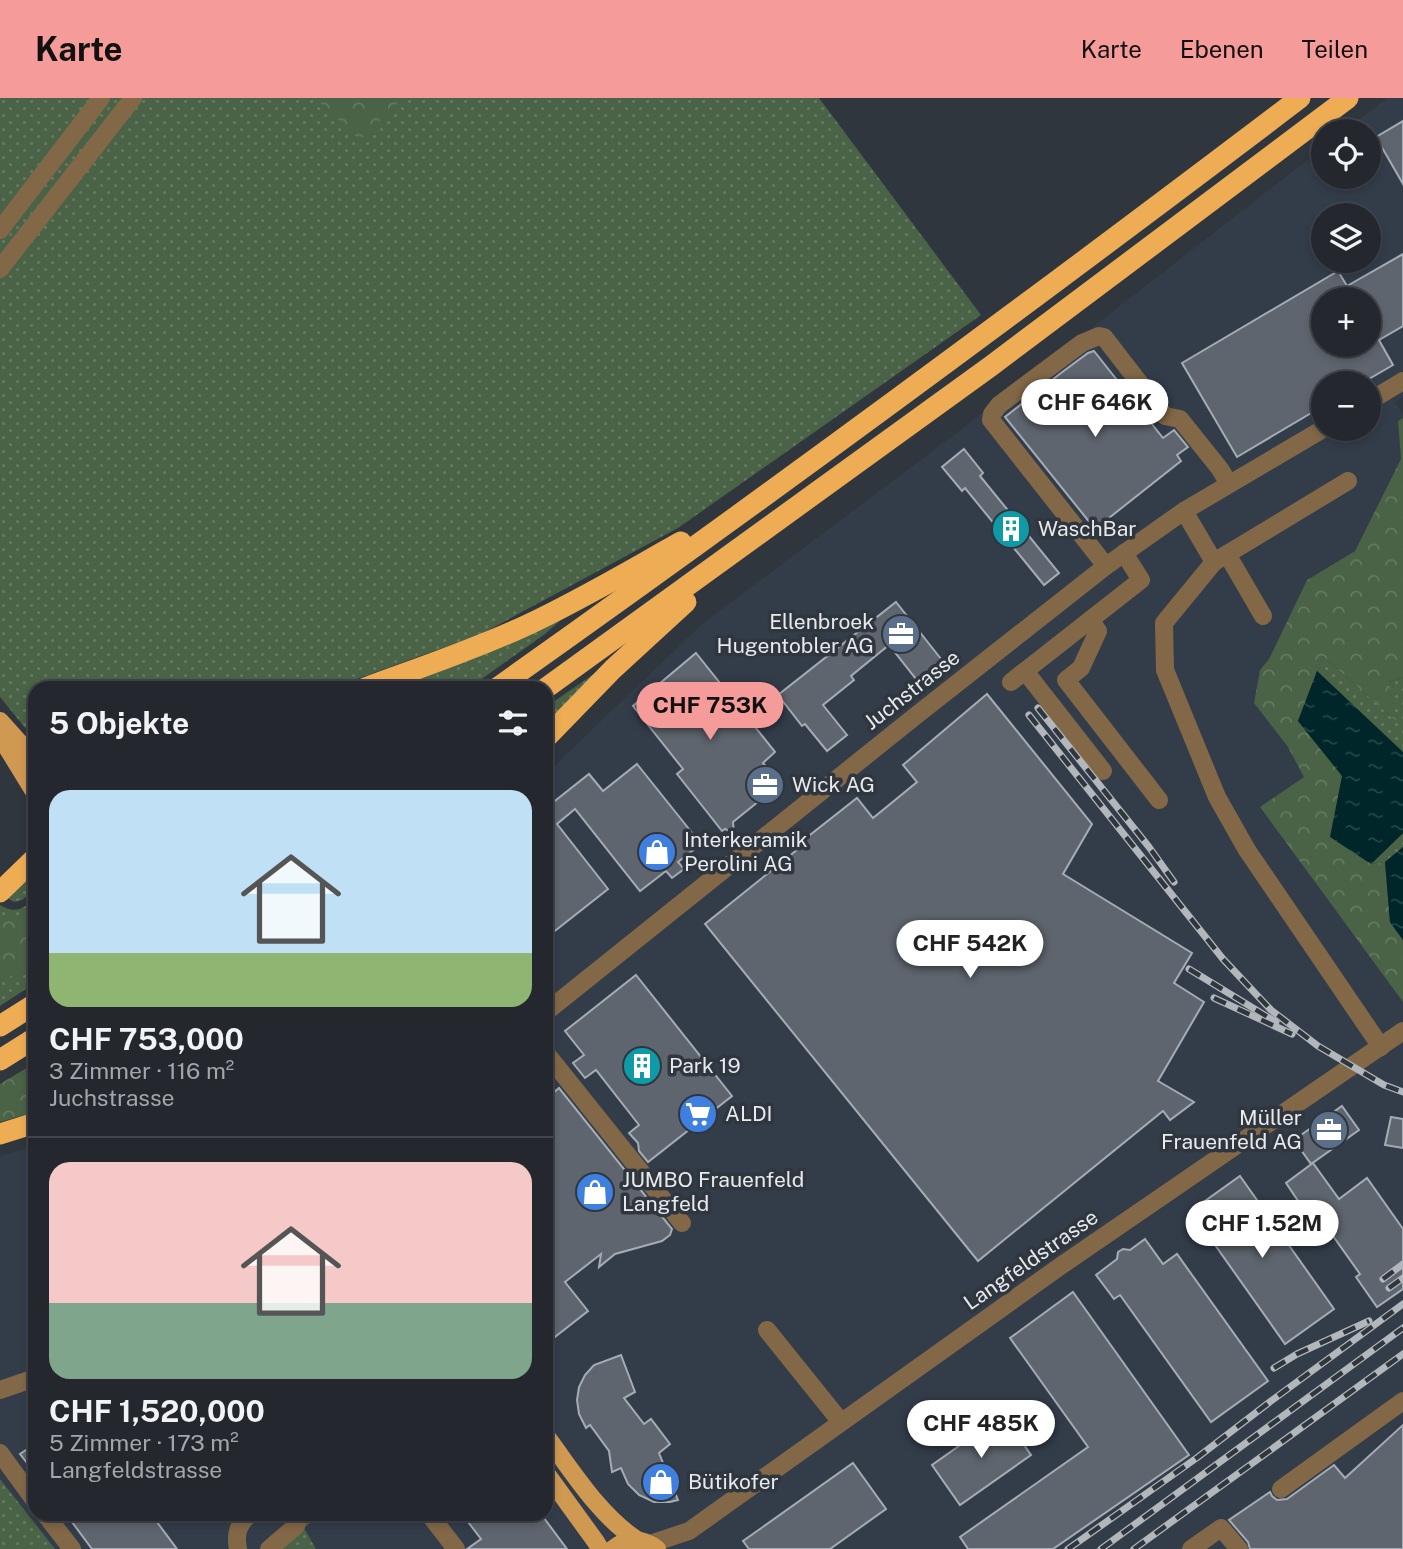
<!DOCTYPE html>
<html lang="de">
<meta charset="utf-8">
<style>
:root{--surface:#24282e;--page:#2c3036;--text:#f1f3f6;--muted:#a3a6aa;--line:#41444a;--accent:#f59b99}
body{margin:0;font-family:"Public Sans",sans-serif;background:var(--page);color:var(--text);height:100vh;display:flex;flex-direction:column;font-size:26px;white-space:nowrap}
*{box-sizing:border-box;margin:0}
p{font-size:23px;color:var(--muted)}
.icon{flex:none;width:38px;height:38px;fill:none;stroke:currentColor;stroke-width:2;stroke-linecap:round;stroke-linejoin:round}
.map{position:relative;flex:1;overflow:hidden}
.side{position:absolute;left:28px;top:583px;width:525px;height:840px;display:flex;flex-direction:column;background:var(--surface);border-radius:21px;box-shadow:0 4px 10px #0003,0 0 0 2px var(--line)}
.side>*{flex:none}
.tools{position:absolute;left:1311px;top:21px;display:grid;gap:14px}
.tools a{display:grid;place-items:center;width:70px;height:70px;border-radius:50%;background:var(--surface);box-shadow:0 4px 10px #0003,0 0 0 2px var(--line);font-size:35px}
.price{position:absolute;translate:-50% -60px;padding:0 16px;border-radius:24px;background:#fff;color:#222;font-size:23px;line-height:46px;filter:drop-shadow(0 2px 4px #0008)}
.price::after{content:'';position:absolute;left:50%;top:42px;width:21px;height:16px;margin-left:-10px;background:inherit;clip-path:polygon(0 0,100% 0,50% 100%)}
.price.on{background:var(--accent);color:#111}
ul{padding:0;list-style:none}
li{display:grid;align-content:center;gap:14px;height:371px;padding:0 21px}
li+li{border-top:2px solid var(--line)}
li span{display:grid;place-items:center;height:217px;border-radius:21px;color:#555}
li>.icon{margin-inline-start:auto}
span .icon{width:126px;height:126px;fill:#fffc;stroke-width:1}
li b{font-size:30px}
h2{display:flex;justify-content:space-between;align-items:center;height:84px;padding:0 21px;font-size:30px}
header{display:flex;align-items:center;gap:42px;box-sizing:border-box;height:98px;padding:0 35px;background:var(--accent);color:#111}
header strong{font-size:33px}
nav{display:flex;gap:38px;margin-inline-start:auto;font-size:24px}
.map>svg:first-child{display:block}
</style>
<header>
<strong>Karte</strong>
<nav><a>Karte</a><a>Ebenen</a><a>Teilen</a></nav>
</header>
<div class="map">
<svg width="1403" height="1451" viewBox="0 0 1403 1451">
<defs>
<pattern id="grass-dots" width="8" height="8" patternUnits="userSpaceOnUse" patternTransform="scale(1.75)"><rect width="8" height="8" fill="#4a6246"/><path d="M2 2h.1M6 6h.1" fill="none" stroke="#647961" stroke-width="1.8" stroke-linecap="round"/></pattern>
<pattern id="forest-crowns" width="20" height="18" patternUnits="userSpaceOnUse" patternTransform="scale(1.75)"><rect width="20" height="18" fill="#4a6246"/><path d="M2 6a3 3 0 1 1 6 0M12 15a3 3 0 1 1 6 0" fill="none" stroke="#647961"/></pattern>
<pattern id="water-ripples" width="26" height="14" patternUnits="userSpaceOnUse" patternTransform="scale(1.75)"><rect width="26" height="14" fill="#002629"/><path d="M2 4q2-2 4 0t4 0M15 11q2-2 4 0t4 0" fill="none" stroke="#254648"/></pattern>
</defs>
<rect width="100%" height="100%" fill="#30363d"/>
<!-- built -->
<path fill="#333d4a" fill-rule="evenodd" d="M1387,0h16v299l-8,5 8,13v3l-5,3 3,38 -46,92 -48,29 -38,79 -9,11 -6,32 34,45 17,30 -45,30 143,195v547h-1403v-393l35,-10v368h511v-740l156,-150 261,-196 360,-280v29h45v-46h-24zM1323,117h45v46h-45zM1323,201h45v46h-45zM1323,285h45v46h-45z"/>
<!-- grass -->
<g fill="url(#grass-dots)">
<path d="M0,0h819l162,217 -303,213 -197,106 -149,54h-297v52l-35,-43z"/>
<path d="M563,520l-18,16 -76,54h-76z"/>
<path d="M1323,558l72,64 -6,-38 14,-5v76l-86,-82z"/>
<path d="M598,573l-52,57v-21z"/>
<path d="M1403,735v14l-18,15 -14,2z"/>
<path d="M35,770v21l-13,11 -8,2 -9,-5z"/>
<path d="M35,801v84l-35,23v-101c15,9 23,4 35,-6z"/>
<path d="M0,1381l55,70h-55z"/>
<path d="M312,1416h11l-19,14 12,21h-40l28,-33z"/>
</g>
<!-- forest -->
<g fill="url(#forest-crowns)">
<path d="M315,0h88l-43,42z"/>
<path d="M1403,320v259l-14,5 7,39 -73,-65 -25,65 45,55 28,88 14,-2 5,60 13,18v62l-143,-195 44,-30 -16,-30 -34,-44 6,-33 9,-11 38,-79 48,-29 46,-92 -3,-38z"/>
<path d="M35,811v50l-35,25v-69l16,2z"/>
<path d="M35,965v49l-35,10v-38z"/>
</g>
<!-- water -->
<g fill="url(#water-ripples)">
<path d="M1317,573l86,81v81l-32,31 -41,-27 12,-61 -44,-55z"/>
<path d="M1403,749v93l-13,-18 -5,-60z"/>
</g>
<!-- building -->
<g fill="#5e656e" stroke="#a4acb5" stroke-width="2" fill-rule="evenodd">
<path d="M1403,23v63l-27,-47z"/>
<path d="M1403,156v72l-24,14 14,25 -31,18h-39v23l-86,51 -55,-94 156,-92 9,15zM1323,201h45v46h-45z"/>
<path d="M1094,253l69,87 11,-8 14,17 -11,8 4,6 -86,68 -90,-112 56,-44 27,-20z"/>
<path d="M964,351l19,24 -3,3 79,97 -15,12 -79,-97 -3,3 -20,-24z"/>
<path d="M896,504l49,62 -25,20 -31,-39 -38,31 3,4 -31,25 24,30 -20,16 -22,-27 -3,2 -24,-31z"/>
<path d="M696,555l79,99 -12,11 17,21 -47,38 1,11 -9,-4 -3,2 -45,-57 6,-5 -50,-63z"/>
<path d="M987,596l105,130 -29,50 129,79 -18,30 30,19 -46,79 36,21 -24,18 -7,-9 -185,150 -273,-337 93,-75 -2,-3 61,-48 16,20 44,-36 -14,-17z"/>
<path d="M637,666l64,80 -23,18 6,7 -12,9 -6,-7 -26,20 -65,-82 -18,15 51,65 -62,49v-130l43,-34 14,17z"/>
<path d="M636,877l96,121 -84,66 -9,-11 -1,-8 -9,-10 10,-8 -43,-55 -11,8 -12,-15 11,-8 -19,-24z"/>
<path d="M559,990l113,141 -2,6 -8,6 -47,13 -16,13 2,-13 -36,28 23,29 -42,33v-245z"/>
<path d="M1342,1008l17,24 -48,34 -17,-24z"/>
<path d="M1391,1019l12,2v29l-18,-3z"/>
<path d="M1313,1065l26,36 28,-21 36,51v60l-26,18 -21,-30 4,-3 -42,-59 -7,5 -25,-37z"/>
<path d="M1240,1078l94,133 -49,35 -94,-133z"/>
<path d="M1145,1141l18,25 14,-10 91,127 -57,41 -91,-127 -6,4 -18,-24 21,-16 1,-7 5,-3 7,1z"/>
<path d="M1073,1194l116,163 -136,94h-85l-8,-12 128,-90 -78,-109z"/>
<path d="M621,1257l14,37 -11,6 20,26 7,-5 19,25 -11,9 19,47 -8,2h-16l-15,-7 -11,-11 -7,-16 -9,4 -3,-21 -19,-26 -4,3 -7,-14 -2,-14 2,-13 6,-12 9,-10z"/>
<path d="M1003,1317l28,40 -71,50 -28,-40z"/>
<path d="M1403,1327v124h-153l-2,-7 -19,-22 41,-28 2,4 5,4 10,-1 47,-34 11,13z"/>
<path d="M35,1346v29l-15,-19z"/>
<path d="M853,1365l33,46 -56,40h-81l-6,-8z"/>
<path d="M66,1416h85l26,35h-85z"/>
<path d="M462,1416h79l26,35h-100l14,-10z"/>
</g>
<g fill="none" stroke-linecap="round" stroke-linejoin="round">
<!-- minor -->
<g stroke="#836848" stroke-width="18">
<path d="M0,132l101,-132"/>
<path d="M0,171l133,-171"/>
<path d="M1368,304l35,-21"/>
<path d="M1184,413l30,51 -50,61 1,47 52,127 30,53 134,197"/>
<path d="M1227,456l36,62"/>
<path d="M1214,464l134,-81"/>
<path d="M1106,468l-115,-146 1,-6 7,-9 83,-62 17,-7 5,1 61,79 15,3 40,50 9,15"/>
<path d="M1090,522l8,11 -17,37 -15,12 93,120"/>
<path d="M1025,573l78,100"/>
<path d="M1011,584l130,-102 -17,-27"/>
<path d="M546,914l372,-298 188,-148 78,-55 139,-82"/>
<path d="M546,955l136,170"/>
<path d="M767,1232l74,92"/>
<path d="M0,1292l35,-12"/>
<path d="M0,1355l35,48"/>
<path d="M1281,1391l122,-88"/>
<path d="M45,1416l27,35"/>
<path d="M429,1416l27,35"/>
<path d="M650,1446l39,-13 373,-266 341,-234"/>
<path d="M238,1451c-3,-15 0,-25 12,-35"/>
<path d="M269,1451l27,-23 4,-12"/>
<path d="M1191,1451l30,-21 18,21"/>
</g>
<!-- major -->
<g stroke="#d09952" stroke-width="18">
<path d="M0,623l35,39"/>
<path d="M0,638l35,57"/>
<path d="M546,1338c27,36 53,79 91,104"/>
<path d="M546,1375l50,69 4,7"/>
<path d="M613,1451c15,-12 30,-11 44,0"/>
</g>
<!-- highway -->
<g stroke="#eeac54" stroke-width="21">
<path d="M365,590c54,-20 108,-38 160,-62 54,-25 104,-55 156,-84"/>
<path d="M497,590c271,-192 538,-389 803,-590"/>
<path d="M546,590l445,-322 357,-268"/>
<path d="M546,640l67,-69 73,-67"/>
<path d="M0,794l35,-34"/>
<path d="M0,928l35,-22"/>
<path d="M0,962l35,-22"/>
<path d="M0,1036l35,-11"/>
</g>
<defs>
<g id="rail">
<path d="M1038,610l111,139 25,35"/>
<path d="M1029,617l194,244 48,51 47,36 66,39 19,7"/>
<path d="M1189,871l87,53"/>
<path d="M1214,900l78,36"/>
<path d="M1383,1181l20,-15"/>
<path d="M1389,1190l14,-10"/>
<path d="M1274,1270l23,-14 72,-33"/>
<path d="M1068,1451l130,-92 73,-56 132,-97"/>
<path d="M1101,1451l302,-221"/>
<path d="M1134,1451l269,-195"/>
</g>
</defs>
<!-- rail casing -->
<use href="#rail" stroke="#b2b7bc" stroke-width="7"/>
<!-- rail -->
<use href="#rail" stroke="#30363d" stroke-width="4.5" stroke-dasharray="13" stroke-linecap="butt"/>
</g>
<!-- icons -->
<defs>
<symbol id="building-disc" viewBox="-11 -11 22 22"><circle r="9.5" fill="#0f9aa8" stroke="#30363d"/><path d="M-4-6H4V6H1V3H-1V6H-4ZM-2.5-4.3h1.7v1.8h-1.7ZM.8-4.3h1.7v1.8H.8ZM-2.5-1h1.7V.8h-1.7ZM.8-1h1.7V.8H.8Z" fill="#fff"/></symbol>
<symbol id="office-disc" viewBox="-11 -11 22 22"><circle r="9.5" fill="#5c6f8a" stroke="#30363d"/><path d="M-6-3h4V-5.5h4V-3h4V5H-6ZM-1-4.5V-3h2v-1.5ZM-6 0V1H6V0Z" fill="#fff"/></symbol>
<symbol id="shop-disc" viewBox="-11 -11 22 22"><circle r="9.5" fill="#3f7fe0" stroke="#30363d"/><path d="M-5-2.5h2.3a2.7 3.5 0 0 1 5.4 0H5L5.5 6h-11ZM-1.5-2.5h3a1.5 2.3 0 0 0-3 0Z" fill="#fff"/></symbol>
<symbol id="supermarket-disc" viewBox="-11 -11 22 22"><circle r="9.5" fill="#3f7fe0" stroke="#30363d"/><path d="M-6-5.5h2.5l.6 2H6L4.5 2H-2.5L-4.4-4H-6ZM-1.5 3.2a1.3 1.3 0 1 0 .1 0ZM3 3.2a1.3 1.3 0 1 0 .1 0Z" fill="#fff"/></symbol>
</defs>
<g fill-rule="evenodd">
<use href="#building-disc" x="989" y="409" width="44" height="44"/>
<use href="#office-disc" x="879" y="514" width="44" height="44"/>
<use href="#office-disc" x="743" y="665" width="44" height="44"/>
<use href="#shop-disc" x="635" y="732" width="44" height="44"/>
<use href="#building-disc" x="620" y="946" width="44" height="44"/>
<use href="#supermarket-disc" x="676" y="994" width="44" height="44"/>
<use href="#office-disc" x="1307" y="1010" width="44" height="44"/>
<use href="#shop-disc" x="573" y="1072" width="44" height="44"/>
<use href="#shop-disc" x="639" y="1362" width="44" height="44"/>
</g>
<g text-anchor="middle" stroke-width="7" stroke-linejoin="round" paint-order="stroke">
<!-- poi labels -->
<g font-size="21" fill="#e6eaef" stroke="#30363d" text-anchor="start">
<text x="1038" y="438">WaschBar</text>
<text x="874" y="531" text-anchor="end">Ellenbroek<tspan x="874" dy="24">Hugentobler AG</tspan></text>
<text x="792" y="694">Wick AG</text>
<text x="684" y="749">Interkeramik<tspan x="684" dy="24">Perolini AG</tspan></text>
<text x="669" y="975">Park 19</text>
<text x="725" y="1023">ALDI</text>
<text x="1302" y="1027" text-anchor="end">Müller<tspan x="1302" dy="24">Frauenfeld AG</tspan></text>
<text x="622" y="1089">JUMBO Frauenfeld<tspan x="622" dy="24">Langfeld</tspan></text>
<text x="688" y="1391">Bütikofer</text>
</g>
<!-- street labels -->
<g font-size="21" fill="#e6eaef" stroke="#30363d">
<text transform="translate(912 592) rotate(-38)" y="7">Juchstrasse</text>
<text transform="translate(1031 1162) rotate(-35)" y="7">Langfeldstrasse</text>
</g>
</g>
</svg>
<div class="tools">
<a><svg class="icon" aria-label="locate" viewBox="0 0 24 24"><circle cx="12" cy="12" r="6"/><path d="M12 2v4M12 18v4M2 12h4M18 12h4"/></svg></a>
<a><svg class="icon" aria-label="layers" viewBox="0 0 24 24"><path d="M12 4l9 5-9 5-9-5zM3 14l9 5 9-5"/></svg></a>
<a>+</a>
<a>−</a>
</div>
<b class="price" style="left:1095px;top:341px">CHF 646K</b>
<b class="price on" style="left:710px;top:644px">CHF 753K</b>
<b class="price" style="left:970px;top:882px">CHF 542K</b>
<b class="price" style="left:1262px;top:1162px">CHF 1.52M</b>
<b class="price" style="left:981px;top:1362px">CHF 485K</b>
<section class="side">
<h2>5 Objekte<svg class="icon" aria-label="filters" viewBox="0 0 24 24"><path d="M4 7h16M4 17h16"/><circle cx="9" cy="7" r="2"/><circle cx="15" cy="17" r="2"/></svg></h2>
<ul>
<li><span style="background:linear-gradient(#bfe0f5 75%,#8fb573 0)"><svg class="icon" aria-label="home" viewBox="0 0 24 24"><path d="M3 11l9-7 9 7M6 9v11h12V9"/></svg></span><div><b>CHF 753,000</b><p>3 Zimmer · 116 m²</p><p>Juchstrasse</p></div></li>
<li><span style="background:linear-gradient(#f6c9c9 65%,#7fa58c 0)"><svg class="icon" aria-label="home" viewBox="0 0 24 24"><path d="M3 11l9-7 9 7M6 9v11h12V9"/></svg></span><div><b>CHF 1,520,000</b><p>5 Zimmer · 173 m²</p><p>Langfeldstrasse</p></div></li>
</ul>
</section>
</div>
